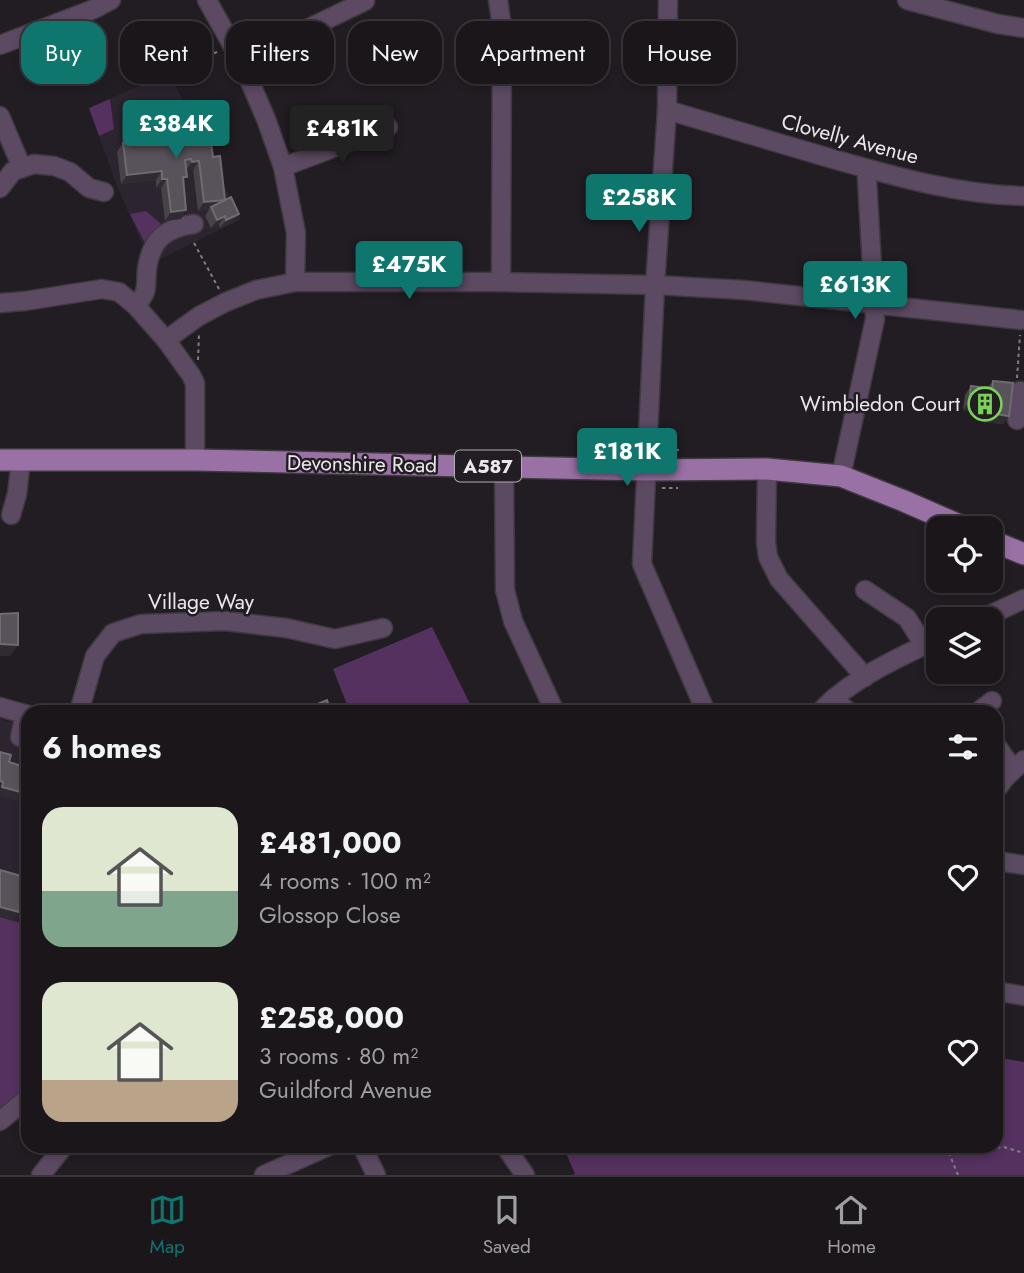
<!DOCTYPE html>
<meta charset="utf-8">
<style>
:root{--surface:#1a161a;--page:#231f23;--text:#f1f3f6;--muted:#9f9fa2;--line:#383539;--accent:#0f766e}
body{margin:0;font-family:Jost,sans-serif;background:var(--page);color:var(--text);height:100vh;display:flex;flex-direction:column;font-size:26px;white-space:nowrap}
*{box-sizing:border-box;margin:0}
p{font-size:23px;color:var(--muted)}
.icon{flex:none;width:38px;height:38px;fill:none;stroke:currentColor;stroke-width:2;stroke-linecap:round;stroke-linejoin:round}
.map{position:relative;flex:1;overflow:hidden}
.panel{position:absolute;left:21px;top:705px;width:982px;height:448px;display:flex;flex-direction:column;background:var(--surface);border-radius:21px;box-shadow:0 4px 10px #0003,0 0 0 2px var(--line)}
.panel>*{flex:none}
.top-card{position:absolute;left:21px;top:21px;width:984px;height:63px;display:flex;gap:14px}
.controls{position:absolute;left:926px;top:516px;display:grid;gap:14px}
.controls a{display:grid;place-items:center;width:77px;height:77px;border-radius:14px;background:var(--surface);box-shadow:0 4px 10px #0003,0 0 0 2px var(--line);font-size:35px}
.price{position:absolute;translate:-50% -60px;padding:0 16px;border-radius:7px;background:var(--accent);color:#fff;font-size:23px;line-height:46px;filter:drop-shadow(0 2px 4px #0008)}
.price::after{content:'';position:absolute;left:50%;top:42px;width:21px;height:16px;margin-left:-10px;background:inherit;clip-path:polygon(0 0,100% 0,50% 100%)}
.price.selected{background:#222;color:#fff}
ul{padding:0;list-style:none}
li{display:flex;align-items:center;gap:21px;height:175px;padding:0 21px}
li span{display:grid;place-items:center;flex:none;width:196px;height:140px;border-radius:21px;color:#555}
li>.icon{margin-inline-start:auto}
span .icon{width:84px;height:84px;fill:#fffc;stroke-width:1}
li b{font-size:30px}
h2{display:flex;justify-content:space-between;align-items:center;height:84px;padding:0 21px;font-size:30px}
.pill{padding:0 24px;border-radius:21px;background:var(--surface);box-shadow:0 4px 10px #0003,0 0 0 2px var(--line);font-size:24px;line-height:63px}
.pill.selected{background:var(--accent);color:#fff}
.menu{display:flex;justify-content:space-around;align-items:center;height:98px;border-top:2px solid var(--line);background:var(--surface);font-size:19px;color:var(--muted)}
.menu a{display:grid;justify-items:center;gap:4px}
.menu .selected{color:var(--accent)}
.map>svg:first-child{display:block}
</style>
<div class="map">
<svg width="1024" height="1175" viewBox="0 0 1024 1175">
<rect width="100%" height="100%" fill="#221d23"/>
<!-- built -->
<g fill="#2c242f">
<path d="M169,73l72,146 -90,45 -34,-78 -28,-78z"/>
<path d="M0,719l28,8v364l-28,23z"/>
</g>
<!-- green -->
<g fill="#54315f">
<path d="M110,99l4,30 -15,7 -10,-28z"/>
<path d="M146,211l16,14 -12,13 -3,9 -17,-33z"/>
<path d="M432,627l42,85h-124l-17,-43z"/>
<path d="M0,917l28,8v166l-28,23z"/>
<path d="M996,1057l28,5v113h-452l3,-1 -12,-28h433z"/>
</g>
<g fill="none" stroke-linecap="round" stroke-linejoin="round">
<defs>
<g id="minor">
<path d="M207,0l34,61 25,58 17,48 13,66 -1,49"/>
<path d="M498,0l4,27 -1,255"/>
<path d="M668,0l-1,110 -12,175 -13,279 64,148"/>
<path d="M907,0l91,24 26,4"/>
<path d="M0,45l94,-36 17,-9"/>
<path d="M241,61l124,-60"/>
<path d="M667,110c53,16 106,31 159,47 64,18 131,38 198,39"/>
<path d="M0,116l22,52"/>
<path d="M283,167l105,-40"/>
<path d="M0,188l13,-17 21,-7 20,2 16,6 19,16 15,4"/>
<path d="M0,303l25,-2 77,-12 17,3 17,14 30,34 25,35 4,8v77"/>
<path d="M136,306c3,-4 7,-9 9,-14 2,-7 1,-16 2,-23 4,-29 18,-41 47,-45"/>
<path d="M166,340l33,-24 27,-14 30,-12 39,-8h206l154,3 89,5 277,30"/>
<path d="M1017,420l3,-29"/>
<path d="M504,467l1,123 8,31 42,91"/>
<path d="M767,469l-1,73 2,15 11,22 86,98"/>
<path d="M841,476l34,-157 -8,-140 1,-10"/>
<path d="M11,515l6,-21 4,-34"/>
<path d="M865,590l42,28 17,27"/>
<path d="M979,620l45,-21"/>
<path d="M833,699l16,13"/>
<path d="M0,707l28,8"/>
<path d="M79,712l16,-56 18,-23 28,-9 84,-3 61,7 49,11 48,-11"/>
<path d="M820,712c29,-32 79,-55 118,-73"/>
<path d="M978,712l14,-11"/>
<path d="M20,737l5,-23"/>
<path d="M996,745l17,24"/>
<path d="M996,790l9,-12 19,-18"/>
<path d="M996,861l28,4"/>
<path d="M996,991l28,5"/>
<path d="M0,1121l28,-23"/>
<path d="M362,1146l14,29"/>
<path d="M505,1146l20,29"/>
<path d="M41,1175l23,-29"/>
<path d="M264,1175l65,-29"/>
</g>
<g id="major">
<path d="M0,460h195l452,10 120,-1 74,7 63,25 62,27"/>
<path d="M990,540l34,14"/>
</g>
</defs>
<!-- minor casing -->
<use href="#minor" stroke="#3e393f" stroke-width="21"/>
<!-- major casing -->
<use href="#major" stroke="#3e393f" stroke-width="24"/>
<!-- path -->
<g stroke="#817d82" stroke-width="2" stroke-dasharray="3.5 3.5" stroke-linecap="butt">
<path d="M169,73l50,-22"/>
<path d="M194,243l25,46"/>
<path d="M198,360l1,-26"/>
<path d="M1017,378l3,-43"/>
<path d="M662,449l17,1"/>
<path d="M662,488h16"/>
<path d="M946,1146l12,29"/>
<path d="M948,1152l56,-5 20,6"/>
</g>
<!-- minor -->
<use href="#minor" stroke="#5c4962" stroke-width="18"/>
<!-- major -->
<use href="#major" stroke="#9971a5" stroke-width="21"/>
</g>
<!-- wall -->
<g fill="#464248">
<path d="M161,117l32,12 -2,3 1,12 21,13 12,43 8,22 -13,6 -1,-4 -8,4 -6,-12 4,-7 -11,2 -5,-41h-7l-2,12 -3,37 -16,2 -4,-33h-5v-8l-35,4 -4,-32 6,-9 11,-1 6,-8 15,9h2l-2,-17z"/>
<path d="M993,381l16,35 -6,8 -21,-2 2,-10 -21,-2 2,-15 6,-9 16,2z"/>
</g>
<!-- shaded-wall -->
<g fill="#302b32">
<path d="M199,161l-6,9h-7l6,-8z"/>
<path d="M162,171l-6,9 -35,4 6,-9z"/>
<path d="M162,179h5l-6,9h-5z"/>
<path d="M225,200l-14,7 -2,2 -11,2 6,-9z"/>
<path d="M186,210l-5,9 -16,2 6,-9z"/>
<path d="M239,214l-6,8 -13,6 6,-8z"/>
<path d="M225,216l-6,8 -8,4 6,-8z"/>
<path d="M969,401l20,3 -5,8 -21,-2z"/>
<path d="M988,413l21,3 -6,8 -21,-2z"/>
<path d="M0,644l18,1 -8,11h-10z"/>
<path d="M2,787l26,7v10l-28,-8v-6z"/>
<path d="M0,907l19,5 -6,9 -13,-4z"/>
</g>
<!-- building -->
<g fill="#58535a" stroke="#6f6b71" stroke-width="2">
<path d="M191,114l2,15h-2l1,15 19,-1 2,14 7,-1 5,44 -21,2 -5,-41 -7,1 -1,-3 -6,1 2,17h-4l3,33 -15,2 -4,-33h-5v-8l-35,4 -4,-32 17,-1v-8l14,-2 1,11 8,-1 -2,-25z"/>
<path d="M231,197l8,17 -13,6 -1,-4 -8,4 -6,-13z"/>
<path d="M993,381l20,2 -4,33 -21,-3 1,-9 -20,-3 2,-15 21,3z"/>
<path d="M18,613v32l-18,-1v-30z"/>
<path d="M327,700l3,10 6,-3 3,5h-31l-1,-4z"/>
<path d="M0,752l11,3 -2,7 19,6v26l-26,-7 1,-5 -3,-1z"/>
<path d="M0,870l28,8 -9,34 -19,-5z"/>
</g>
<!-- icons -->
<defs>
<symbol id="building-ring" viewBox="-11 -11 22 22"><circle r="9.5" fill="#221d23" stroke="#79d157" stroke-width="1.5"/><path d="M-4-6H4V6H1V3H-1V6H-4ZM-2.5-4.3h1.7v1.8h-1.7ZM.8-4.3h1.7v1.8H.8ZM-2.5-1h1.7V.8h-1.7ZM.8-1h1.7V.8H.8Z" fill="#79d157"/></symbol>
</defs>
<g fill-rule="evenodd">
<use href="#building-ring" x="966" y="385" width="38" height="38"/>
</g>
<g text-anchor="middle" stroke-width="5" stroke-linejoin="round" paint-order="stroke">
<!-- shield labels -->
<rect fill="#221d23" stroke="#afabb0" stroke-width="2" x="455" y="450.5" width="66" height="31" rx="5"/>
<g font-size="19" font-weight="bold" fill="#ebe8ec">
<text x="488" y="473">A587</text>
</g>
<!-- street labels -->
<g font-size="21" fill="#ebe8ec" stroke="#221d23">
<text transform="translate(850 139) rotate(15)" y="7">Clovelly Avenue</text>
<text transform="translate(362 464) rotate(1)" y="7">Devonshire Road</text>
<text x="201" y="609">Village Way</text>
</g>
<!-- poi labels -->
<g font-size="21" fill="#ebe8ec" stroke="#221d23" text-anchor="end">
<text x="960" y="411">Wimbledon Court</text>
</g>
</g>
</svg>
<div class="controls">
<a><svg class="icon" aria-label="locate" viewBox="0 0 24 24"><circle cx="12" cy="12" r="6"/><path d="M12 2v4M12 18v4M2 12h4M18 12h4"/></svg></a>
<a><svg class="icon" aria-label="layers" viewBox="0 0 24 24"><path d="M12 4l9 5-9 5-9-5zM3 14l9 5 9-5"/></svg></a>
</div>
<b class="price" style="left:176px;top:160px">£384K</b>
<b class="price selected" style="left:342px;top:165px">£481K</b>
<b class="price" style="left:639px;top:234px">£258K</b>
<b class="price" style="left:409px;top:301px">£475K</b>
<b class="price" style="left:855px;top:321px">£613K</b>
<b class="price" style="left:627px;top:488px">£181K</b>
<div class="top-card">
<a class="pill selected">Buy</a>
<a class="pill">Rent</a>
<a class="pill">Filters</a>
<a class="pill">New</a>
<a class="pill">Apartment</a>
<a class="pill">House</a>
</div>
<section class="panel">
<h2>6 homes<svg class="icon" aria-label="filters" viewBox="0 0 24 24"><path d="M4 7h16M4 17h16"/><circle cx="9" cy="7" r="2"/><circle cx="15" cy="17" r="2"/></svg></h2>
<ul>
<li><span style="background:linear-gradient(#dfe7d0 60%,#7fa58c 0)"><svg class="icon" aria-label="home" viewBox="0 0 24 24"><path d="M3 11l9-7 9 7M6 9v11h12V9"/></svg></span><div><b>£481,000</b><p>4 rooms · 100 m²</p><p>Glossop Close</p></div><svg class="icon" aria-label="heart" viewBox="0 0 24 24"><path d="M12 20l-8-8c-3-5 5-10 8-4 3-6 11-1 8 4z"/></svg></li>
<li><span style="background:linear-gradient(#dfe7d0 70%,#b9a48a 0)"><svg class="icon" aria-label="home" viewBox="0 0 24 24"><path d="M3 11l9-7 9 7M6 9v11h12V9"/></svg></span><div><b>£258,000</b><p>3 rooms · 80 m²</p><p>Guildford Avenue</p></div><svg class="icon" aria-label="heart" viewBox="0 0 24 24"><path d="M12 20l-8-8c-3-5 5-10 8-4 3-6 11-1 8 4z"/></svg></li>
</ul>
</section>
</div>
<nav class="menu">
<a class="selected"><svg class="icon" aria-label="map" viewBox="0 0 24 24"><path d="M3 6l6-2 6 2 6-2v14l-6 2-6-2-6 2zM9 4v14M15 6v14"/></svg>Map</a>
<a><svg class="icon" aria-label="saved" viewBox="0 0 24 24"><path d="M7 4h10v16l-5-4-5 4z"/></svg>Saved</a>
<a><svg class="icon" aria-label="home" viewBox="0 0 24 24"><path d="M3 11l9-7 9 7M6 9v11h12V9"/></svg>Home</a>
</nav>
